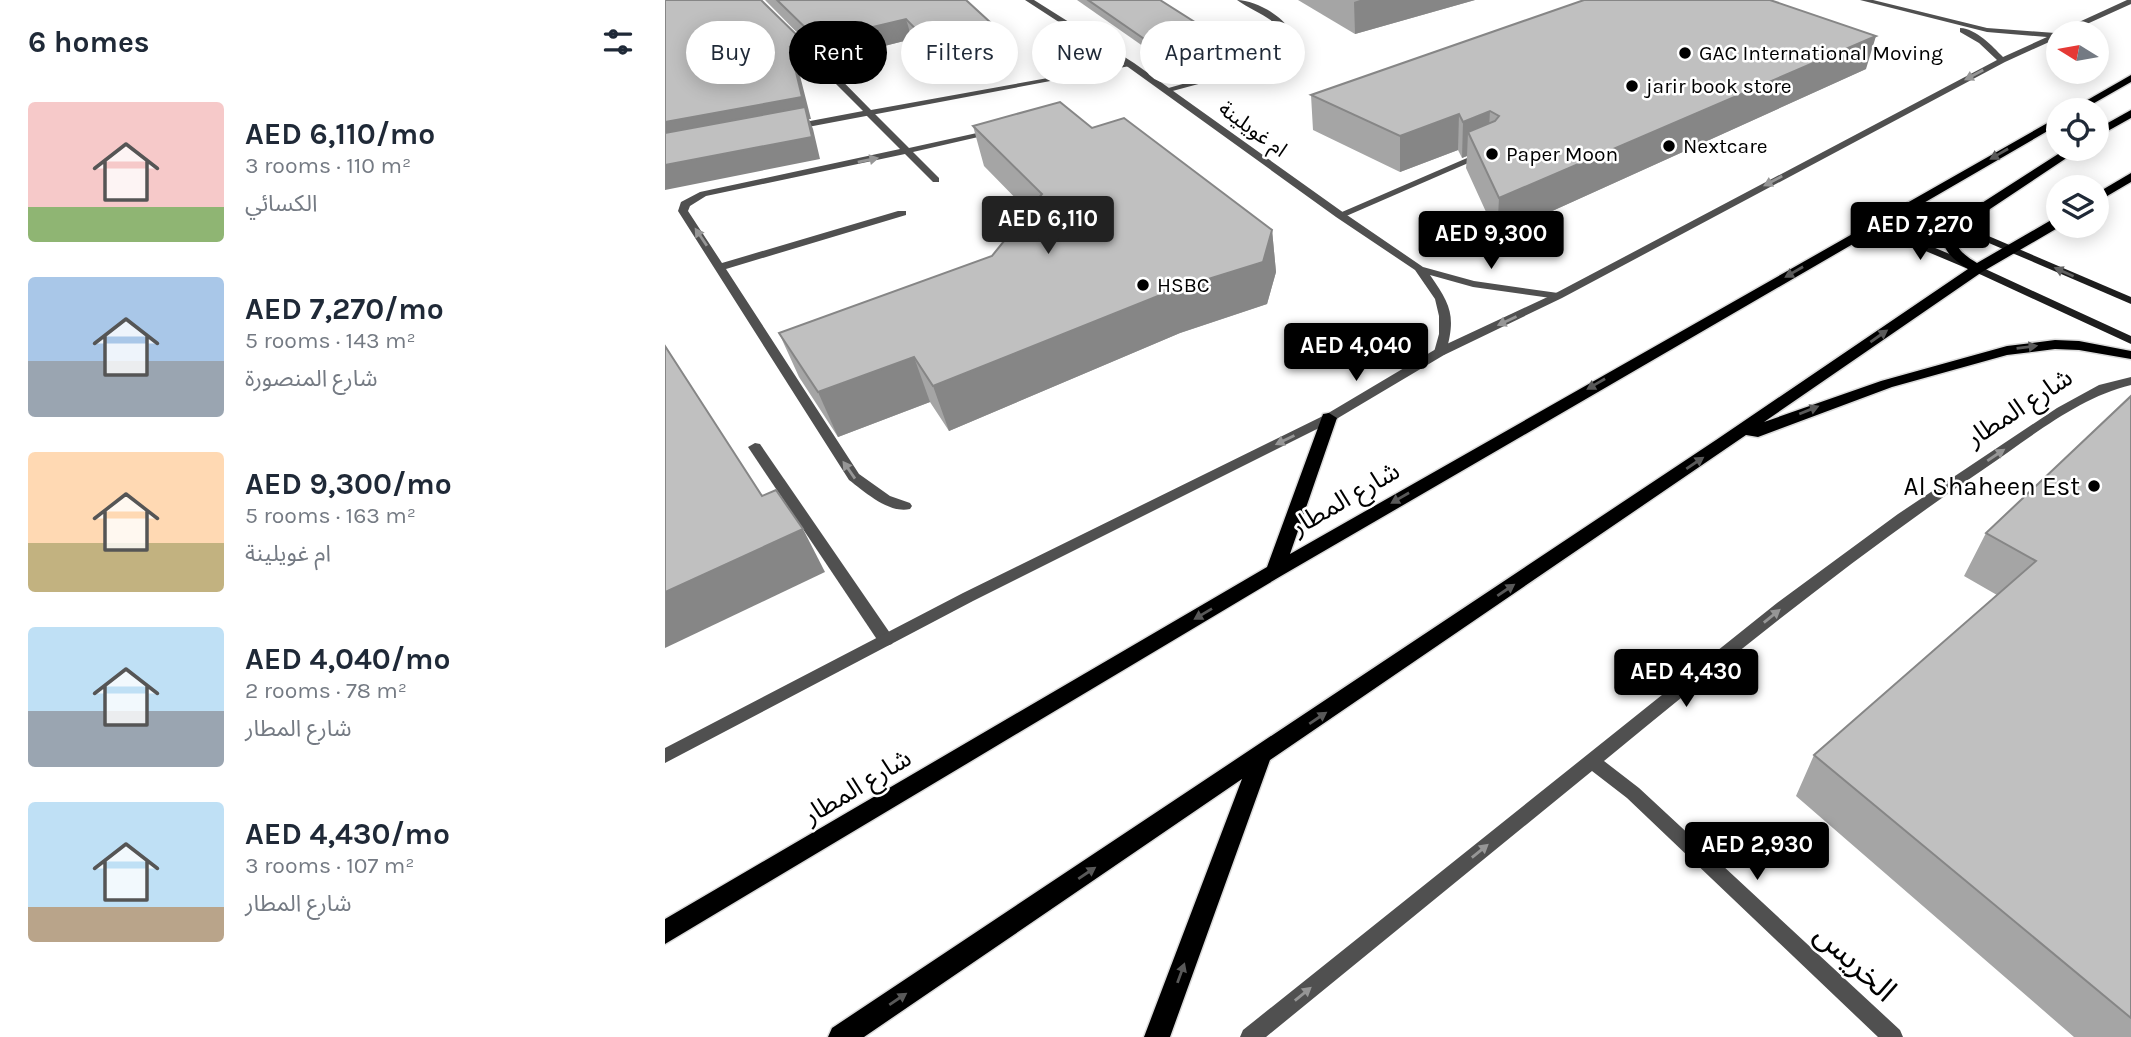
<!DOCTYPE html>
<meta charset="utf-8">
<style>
:root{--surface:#fff;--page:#f6f6f7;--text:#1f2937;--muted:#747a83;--accent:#000}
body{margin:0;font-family:Karla,"Noto Sans Arabic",sans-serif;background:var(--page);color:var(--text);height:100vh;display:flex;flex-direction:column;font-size:26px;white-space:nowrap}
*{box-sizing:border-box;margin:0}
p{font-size:23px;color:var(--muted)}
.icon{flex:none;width:38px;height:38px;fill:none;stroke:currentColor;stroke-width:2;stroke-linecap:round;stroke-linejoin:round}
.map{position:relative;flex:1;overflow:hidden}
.side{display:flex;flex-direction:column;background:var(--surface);width:665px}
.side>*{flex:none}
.hud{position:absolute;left:21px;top:21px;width:665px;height:63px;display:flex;gap:14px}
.needle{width:46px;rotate:281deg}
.buttons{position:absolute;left:1381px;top:21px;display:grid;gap:14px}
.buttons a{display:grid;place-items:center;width:63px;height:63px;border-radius:50%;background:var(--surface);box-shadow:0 4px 18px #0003;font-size:35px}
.price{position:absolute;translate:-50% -60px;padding:0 16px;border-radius:7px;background:var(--accent);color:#fff;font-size:23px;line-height:46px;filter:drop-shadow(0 2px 4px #0008)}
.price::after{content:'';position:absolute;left:50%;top:42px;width:21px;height:16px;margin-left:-10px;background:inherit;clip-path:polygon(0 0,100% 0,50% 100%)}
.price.active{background:#222;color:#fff}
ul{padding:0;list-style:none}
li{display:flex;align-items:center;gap:21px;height:175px;padding:0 28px}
li span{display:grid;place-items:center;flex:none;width:196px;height:140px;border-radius:7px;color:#555}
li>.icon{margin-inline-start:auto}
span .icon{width:84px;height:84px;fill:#fffc;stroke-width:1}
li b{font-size:30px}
h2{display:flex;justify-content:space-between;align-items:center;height:84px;padding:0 28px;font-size:30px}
.chip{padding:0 24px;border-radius:32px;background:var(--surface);box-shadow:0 4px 18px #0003;font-size:24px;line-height:63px}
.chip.active{background:var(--accent);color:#fff}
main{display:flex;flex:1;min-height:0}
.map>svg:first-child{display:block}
</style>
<main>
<section class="side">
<h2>6 homes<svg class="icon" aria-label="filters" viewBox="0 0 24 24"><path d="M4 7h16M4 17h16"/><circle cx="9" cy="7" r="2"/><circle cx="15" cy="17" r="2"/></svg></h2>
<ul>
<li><span style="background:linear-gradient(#f6c9c9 75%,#8fb573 0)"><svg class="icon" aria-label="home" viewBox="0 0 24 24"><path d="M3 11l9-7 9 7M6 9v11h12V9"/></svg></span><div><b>AED 6,110/mo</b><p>3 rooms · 110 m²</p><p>الكسائي</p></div></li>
<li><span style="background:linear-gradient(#a9c7e8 60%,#9aa5b1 0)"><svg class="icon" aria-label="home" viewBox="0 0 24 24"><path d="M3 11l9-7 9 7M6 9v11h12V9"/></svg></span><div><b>AED 7,270/mo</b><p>5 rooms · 143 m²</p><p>شارع المنصورة</p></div></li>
<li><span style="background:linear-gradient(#ffd9b3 65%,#c2b280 0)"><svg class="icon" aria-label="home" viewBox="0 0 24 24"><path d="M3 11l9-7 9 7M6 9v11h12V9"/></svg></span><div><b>AED 9,300/mo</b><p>5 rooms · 163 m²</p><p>ام غويلينة</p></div></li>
<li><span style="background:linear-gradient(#bfe0f5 60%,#9aa5b1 0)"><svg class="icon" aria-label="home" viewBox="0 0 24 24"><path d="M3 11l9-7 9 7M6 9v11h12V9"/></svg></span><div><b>AED 4,040/mo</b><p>2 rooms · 78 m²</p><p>شارع المطار</p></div></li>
<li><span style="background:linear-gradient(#bfe0f5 75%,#b9a48a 0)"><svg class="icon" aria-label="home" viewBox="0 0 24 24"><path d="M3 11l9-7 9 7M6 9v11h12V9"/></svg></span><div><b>AED 4,430/mo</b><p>3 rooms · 107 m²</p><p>شارع المطار</p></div></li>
</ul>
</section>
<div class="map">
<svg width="1466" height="1037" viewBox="0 0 1466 1037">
<rect width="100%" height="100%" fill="#fff"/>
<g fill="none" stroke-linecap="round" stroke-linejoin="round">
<defs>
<g id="primary">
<path d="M1466,75v7l-49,28h-12z"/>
<path d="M1466,110v8l-34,19v-8z"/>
<path d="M1393,117v8l-777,451 -616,368v-25l602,-352 56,-153 6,-1 8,5 -47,136z"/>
<path d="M1401,149h14l-123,82c-5,16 7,24 20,32l76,-44 5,-1v8h3l-79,46 -218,150 117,-41 126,-35 48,-6 24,1 52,10v8l-52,-9 -24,-1 -48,6 -115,32 -134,50 -12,-2 -476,325 -100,277h-26l98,-258 -378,258h-36l4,-9 884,-588 252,-171c-16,-10 -32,-23 -22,-43z"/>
<path d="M1466,173v9l-34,20v-9z"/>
</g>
</defs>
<!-- primary casing -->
<use href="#primary" stroke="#dbdbdb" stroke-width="3"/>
<!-- service -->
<g fill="#505050" fill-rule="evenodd">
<path d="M572,0c21,0 58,22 58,45l-12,13 -10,6 -108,29v-4l102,-29 10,-6 11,-11c-7,-24 -33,-30 -51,-43z"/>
<path d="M200,110h6l38,38 86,-19 5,3 -87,20 26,26v4h-6l-28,-28 -199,42 -16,10 -2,5 34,52 176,-52h8v4l-180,54 133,205 31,22 20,7 2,3 -2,3c-21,5 -45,-17 -61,-29l-171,-269 3,-9 19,-10 200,-43 -35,-35z"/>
<path d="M816,152l8,2 -145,63 -9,-2z"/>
<path d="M90,443l5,1 132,192 2,4 -2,4 -6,2 -6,-2 -132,-197z"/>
</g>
<!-- minor -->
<g fill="#505050" fill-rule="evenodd">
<path d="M1195,0h13l114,28 68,5 72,-33h4v4l-64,29h-9v5l-53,24 -443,236 -118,57 -111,66 -360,180 -308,162v-15l298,-155 362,-178 111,-66 118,-55 443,-234 -18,-17 -19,-11v-4c17,1 32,18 43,29l44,-20 -60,-5z"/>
<path d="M127,36h6l73,74 260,-47 4,2 -343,65 -3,-1v-4l74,-14 -71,-71z"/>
<path d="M1466,377v8c-54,13 -101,53 -147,84 -133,90 -256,190 -380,292l35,27 261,242 3,7h-25l-251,-239 -35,-27 -326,266h-26l3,-7 534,-427 121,-89 159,-106 42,-23z"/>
</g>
<!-- tertiary -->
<path fill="#505050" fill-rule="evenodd" d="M360,0h9l100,63 210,150 79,54 51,14 84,12 6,3 -6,3 -85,-12 -43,-12c21,30 26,41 16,77l-2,3h-8l-2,-3 5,-18v-18l-4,-17 -20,-29 -79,-53 -208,-150z"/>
<!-- secondary -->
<g fill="#1d1d1d" fill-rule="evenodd">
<path d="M1244,202l222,95v7l-226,-97 -1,-2z"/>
<path d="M1210,223l106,44 150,69v8l-158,-73 -102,-43v-4z"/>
</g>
<!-- primary -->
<use href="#primary" fill="#000" fill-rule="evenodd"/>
</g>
<!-- wall -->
<g fill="#a5a5a5">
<path d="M100,0h201l41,54 -66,16 -29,-31 -87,22z"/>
<path d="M412,0h83l86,63 -56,16z"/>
<path d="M633,0h177l-120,34z"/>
<path d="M1201,69l-369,167 -31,-68 1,-12 -5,2 -4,-8 -58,22 -87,-42 -2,-35z"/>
<path d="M308,126l119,2 180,102 4,42 -9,32 -87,29 -231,98 -19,-29 -92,35 -39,-60 -20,-44 213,-77 36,-45 -44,-45z"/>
<path d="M1466,396v641h-57l-278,-241 18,-41 183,-160 -33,-19 22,-43z"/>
</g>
<!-- shaded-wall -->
<g fill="#868686">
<path d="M695,0h115l-120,34 -1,-32z"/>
<path d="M241,19l6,20 -87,22 -7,-21z"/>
<path d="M338,34l4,20 -66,16 -6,-21z"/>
<path d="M1211,36l-10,33 -369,167 2,-38z"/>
<path d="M140,43l7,21 -14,4 13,51h-2l4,10 7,30 -155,31v-68l125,-75z"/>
<path d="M580,54l1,9 -56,16 -1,-9z"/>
<path d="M825,111l-2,36 -20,-15 -1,24 -5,2 1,-36z"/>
<path d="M794,114l-1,36 -58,22v-36z"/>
<path d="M607,230l4,42 -9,32 -87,29 -231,98 -16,-45z"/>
<path d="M249,357l16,45 -92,35 -20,-45z"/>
<path d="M138,529l22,43 -160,76v-56z"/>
</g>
<!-- building -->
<g fill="#c0c0c0" stroke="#868686" stroke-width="2">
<path d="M0,0h96l44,43 -15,4 12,50 -137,25z"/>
<path d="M112,0h189l37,34 -68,15 -29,-30 -88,21z"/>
<path d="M423,0h72l85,54 -56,16z"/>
<path d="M919,0h186l106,36 -377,162 -31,-66 27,-11 4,-5 -9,-5 -27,11 -4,-8 -59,22 -89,-41z"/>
<path d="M395,102l32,26 32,-10 148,112 -9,32 -90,28 -240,96 -19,-29 -96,35 -39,-59 213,-77 50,-62 -69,-68z"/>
<path d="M140,107l7,30 -147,28v-32z"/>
<path d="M0,346l97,150 14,-6 27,39 -138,63z"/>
<path d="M1466,396v622l-317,-263 222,-194 -50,-28z"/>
</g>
<!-- one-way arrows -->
<defs><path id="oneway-solid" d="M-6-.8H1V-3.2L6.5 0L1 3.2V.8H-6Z" transform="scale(1.75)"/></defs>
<g fill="#969696">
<use href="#oneway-solid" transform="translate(1309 75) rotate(152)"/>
<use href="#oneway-solid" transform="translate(203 160) rotate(-12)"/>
<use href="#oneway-solid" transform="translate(1108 181) rotate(152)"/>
<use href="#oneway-solid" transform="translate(36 237) rotate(-124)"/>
<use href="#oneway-solid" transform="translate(842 321) rotate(155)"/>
<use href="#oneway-solid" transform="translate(620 440) rotate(154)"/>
<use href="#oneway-solid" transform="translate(1331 455) rotate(-34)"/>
<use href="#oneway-solid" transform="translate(184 470) rotate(-125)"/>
<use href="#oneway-solid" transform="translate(1107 616) rotate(-39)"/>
<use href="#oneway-solid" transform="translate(815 851) rotate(-39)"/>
<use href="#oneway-solid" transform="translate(638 994) rotate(-39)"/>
</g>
<g fill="#595959">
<use href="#oneway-solid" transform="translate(1334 154) rotate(150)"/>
<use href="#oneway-solid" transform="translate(1129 272) rotate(150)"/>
<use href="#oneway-solid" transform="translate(1214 336) rotate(-35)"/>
<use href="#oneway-solid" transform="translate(1362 347) rotate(-7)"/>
<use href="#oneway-solid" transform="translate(931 384) rotate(150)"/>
<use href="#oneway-solid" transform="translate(1144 410) rotate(-22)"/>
<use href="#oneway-solid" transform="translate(1030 463) rotate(-34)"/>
<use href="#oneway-solid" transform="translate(735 498) rotate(150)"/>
<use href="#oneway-solid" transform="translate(841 590) rotate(-34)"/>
<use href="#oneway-solid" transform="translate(538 614) rotate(149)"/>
<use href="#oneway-solid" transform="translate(653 718) rotate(-34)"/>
<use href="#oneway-solid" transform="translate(422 873) rotate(-34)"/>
<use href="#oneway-solid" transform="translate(516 973) rotate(-70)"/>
<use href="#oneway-solid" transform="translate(233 999) rotate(-34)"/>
</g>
<use fill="#616161" href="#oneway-solid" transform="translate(1399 272) rotate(-156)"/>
<!-- markers -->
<g fill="#000" stroke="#fff" stroke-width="2.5">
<circle cx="1020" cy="53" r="7"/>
<circle cx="967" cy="86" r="7"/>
<circle cx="1004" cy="146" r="7"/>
<circle cx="827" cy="154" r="7"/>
<circle cx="478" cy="285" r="7"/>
<circle cx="1429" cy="486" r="7"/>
</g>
<g text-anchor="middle" stroke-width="5" stroke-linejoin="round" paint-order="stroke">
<!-- far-poi labels -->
<g font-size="21" fill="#000" stroke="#fff" text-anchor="start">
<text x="1034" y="60">GAC International Moving</text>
<text x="981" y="93">jarir book store</text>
<text x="1018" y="153">Nextcare</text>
<text x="841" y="161">Paper Moon</text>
<text x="492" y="292">HSBC</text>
</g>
<!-- far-street labels -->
<g font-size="21" fill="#000" stroke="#fff">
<text transform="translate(588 129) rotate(36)" y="7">ام غويلينة</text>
</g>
<!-- street labels -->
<g font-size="26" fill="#000" stroke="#fff">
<text transform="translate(1354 407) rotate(-33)" y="9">شارع المطار</text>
<text transform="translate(680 498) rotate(-30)" y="9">شارع المطار</text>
<text transform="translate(192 786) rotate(-31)" y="9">شارع المطار</text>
</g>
<!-- poi labels -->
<g font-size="26" fill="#000" stroke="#fff" text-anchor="end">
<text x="1415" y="495">Al Shaheen Est</text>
</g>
<!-- near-street labels -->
<g font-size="32" fill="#000" stroke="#fff">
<text transform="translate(1191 962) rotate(43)" y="11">الخريس</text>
</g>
</g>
</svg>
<div class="buttons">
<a><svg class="needle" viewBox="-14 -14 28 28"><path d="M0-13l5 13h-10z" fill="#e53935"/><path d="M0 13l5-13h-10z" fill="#747a83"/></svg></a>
<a><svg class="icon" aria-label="locate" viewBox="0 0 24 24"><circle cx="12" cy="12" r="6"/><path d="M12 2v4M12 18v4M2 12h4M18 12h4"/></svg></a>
<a><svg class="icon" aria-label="layers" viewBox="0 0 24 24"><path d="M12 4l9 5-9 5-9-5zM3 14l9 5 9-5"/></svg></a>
</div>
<b class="price active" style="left:383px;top:256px">AED 6,110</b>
<b class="price" style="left:1255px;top:262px">AED 7,270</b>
<b class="price" style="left:826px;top:271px">AED 9,300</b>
<b class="price" style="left:691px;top:383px">AED 4,040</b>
<b class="price" style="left:1021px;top:709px">AED 4,430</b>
<b class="price" style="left:1092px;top:882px">AED 2,930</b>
<div class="hud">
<a class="chip">Buy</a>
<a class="chip active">Rent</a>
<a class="chip">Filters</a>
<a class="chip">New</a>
<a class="chip">Apartment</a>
</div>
</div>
</main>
